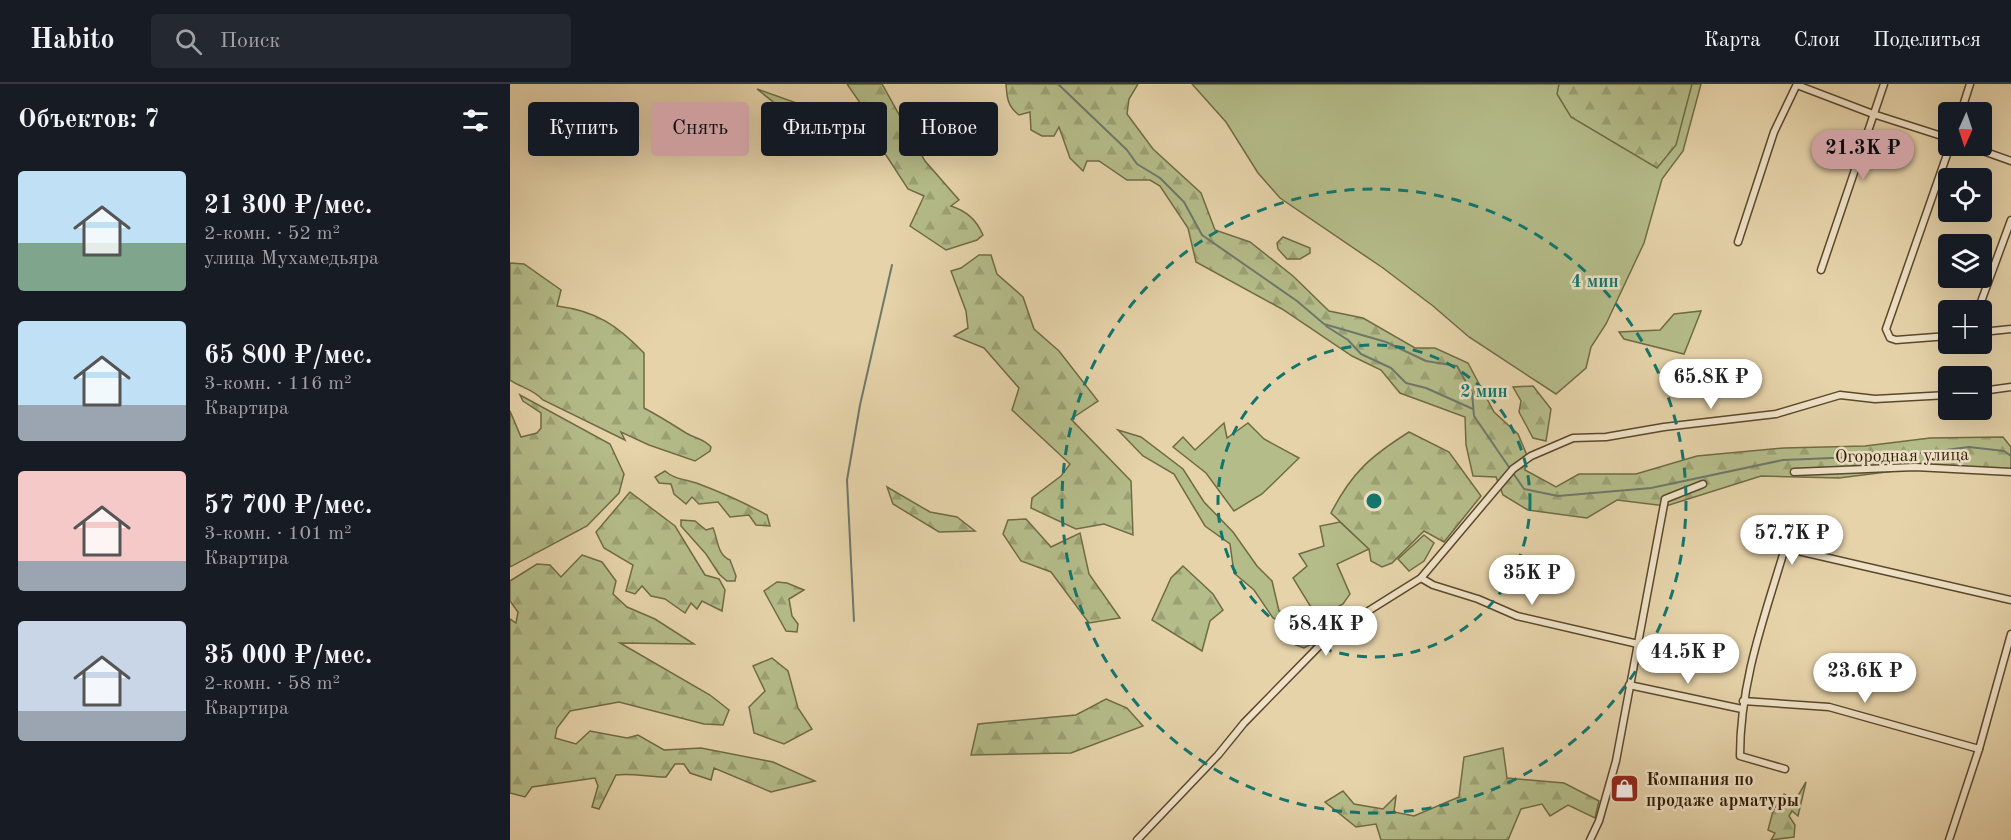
<!DOCTYPE html>
<html lang="ru">
<meta charset="utf-8">
<style>
:root{--surface:#171b24;--page:#242831;--text:#f1f3f6;--muted:#9ea1a6;--line:#363941;--accent:#c59692}
body{margin:0;font-family:"Old Standard TT",serif;background:var(--page);color:var(--text);height:100vh;display:flex;flex-direction:column;font-size:22px;white-space:nowrap}
*{box-sizing:border-box;margin:0}
p{font-size:20px;color:var(--muted)}
.icon{flex:none;width:33px;height:33px;fill:none;stroke:currentColor;stroke-width:2;stroke-linecap:round;stroke-linejoin:round}
.map{position:relative;flex:1;overflow:hidden}
.drawer{display:flex;flex-direction:column;background:var(--surface);width:510px}
.drawer>*{flex:none}
.banner{position:absolute;left:18px;top:18px;width:570px;height:54px;display:flex;gap:12px}
.needle{width:39px;rotate:183deg}
.tools{position:absolute;left:1428px;top:18px;display:grid;gap:12px}
.tools a{display:grid;place-items:center;width:54px;height:54px;border-radius:6px;background:var(--surface);box-shadow:0 6px 24px #0002;font-size:30px}
.price{position:absolute;translate:-50% -51px;padding:0 14px;border-radius:21px;background:#fff;color:#222;font-size:20px;line-height:39px;filter:drop-shadow(0 2px 3px #0008)}
.price::after{content:'';position:absolute;left:50%;top:36px;width:18px;height:14px;margin-left:-9px;background:inherit;clip-path:polygon(0 0,100% 0,50% 100%)}
.price.current{background:var(--accent);color:#111}
ul{padding:0;list-style:none}
li{display:flex;align-items:center;gap:18px;height:150px;padding:0 18px}
li span{display:grid;place-items:center;flex:none;width:168px;height:120px;border-radius:6px;color:#555}
li>.icon{margin-inline-start:auto}
span .icon{width:72px;height:72px;fill:#fffc;stroke-width:1}
li b{font-size:26px}
h2{display:flex;justify-content:space-between;align-items:center;height:72px;padding:0 18px;font-size:26px}
.tag{padding:0 21px;border-radius:6px;background:var(--surface);box-shadow:0 6px 24px #0002;font-size:21px;line-height:54px}
.tag.current{background:var(--accent);color:#111}
header{display:flex;align-items:center;gap:36px;box-sizing:border-box;height:84px;padding:0 30px;background:var(--surface);border-bottom:2px solid var(--line)}
header strong{font-size:28px}
nav{display:flex;gap:33px;margin-inline-start:auto;font-size:21px}
.search{width:420px;height:54px;background:var(--page);display:flex;align-items:center;gap:15px;box-sizing:border-box;padding:0 21px;border-radius:6px;color:var(--muted);font-size:22px}
main{display:flex;flex:1;min-height:0}
.map>svg:first-child{display:block}
</style>
<header>
<strong>Habito</strong>
<div class="search"><svg class="icon" aria-label="search" viewBox="0 0 24 24"><circle cx="10" cy="10" r="6"/><path d="M15 15l6 6"/></svg>Поиск</div>
<nav><a>Карта</a><a>Слои</a><a>Поделиться</a></nav>
</header>
<main>
<section class="drawer">
<h2>Объектов: 7<svg class="icon" aria-label="filters" viewBox="0 0 24 24"><path d="M4 7h16M4 17h16"/><circle cx="9" cy="7" r="2"/><circle cx="15" cy="17" r="2"/></svg></h2>
<ul>
<li><span style="background:linear-gradient(#bfe0f5 60%,#7fa58c 0)"><svg class="icon" aria-label="home" viewBox="0 0 24 24"><path d="M3 11l9-7 9 7M6 9v11h12V9"/></svg></span><div><b>21 300 ₽/мес.</b><p>2-комн. · 52 m²</p><p>улица Мухамедьяра</p></div></li>
<li><span style="background:linear-gradient(#bfe0f5 70%,#9aa5b1 0)"><svg class="icon" aria-label="home" viewBox="0 0 24 24"><path d="M3 11l9-7 9 7M6 9v11h12V9"/></svg></span><div><b>65 800 ₽/мес.</b><p>3-комн. · 116 m²</p><p>Квартира</p></div></li>
<li><span style="background:linear-gradient(#f6c9c9 75%,#9aa5b1 0)"><svg class="icon" aria-label="home" viewBox="0 0 24 24"><path d="M3 11l9-7 9 7M6 9v11h12V9"/></svg></span><div><b>57 700 ₽/мес.</b><p>3-комн. · 101 m²</p><p>Квартира</p></div></li>
<li><span style="background:linear-gradient(#c9d6e8 75%,#9aa5b1 0)"><svg class="icon" aria-label="home" viewBox="0 0 24 24"><path d="M3 11l9-7 9 7M6 9v11h12V9"/></svg></span><div><b>35 000 ₽/мес.</b><p>2-комн. · 58 m²</p><p>Квартира</p></div></li>
</ul>
</section>
<div class="map">
<svg width="1501" height="756" viewBox="0 0 1501 756">
<defs>
<pattern id="forest-firs" width="22" height="20" patternUnits="userSpaceOnUse" patternTransform="scale(1.5)"><rect width="22" height="20" fill="#b4bc89"/><path d="M5 1l3.5 6h-7zM16 11l3.5 6h-7z" fill="#9ba174"/></pattern>
</defs>
<rect width="100%" height="100%" fill="#e6d3aa"/>
<filter id="stains"><feTurbulence type="fractalNoise" baseFrequency=".00333" numOctaves="4"/><feColorMatrix values="0 0 0 0 .2 0 0 0 0 .09 0 0 0 0 .02 0 0 0 .5 -.17"/></filter>
<radialGradient id="worn" r=".72"><stop offset=".6" stop-color="#630" stop-opacity="0"/><stop offset="1" stop-color="#630" stop-opacity=".3"/></radialGradient>
<!-- green -->
<g fill="#b4bc89" stroke="#706b44" stroke-width="1.5">
<path d="M682,0h509l-18,67 -21,28 -18,64 -38,81 -15,23 -5,21 -30,26 -87,-57 -36,-31 -50,-38 -103,-70 -22,-25 -32,-51z"/>
<path d="M429,33l31,6 5,21 -24,1z"/>
<path d="M1191,227l-17,43 -60,-15 -5,-7 41,-2 14,-16z"/>
<path d="M714,339l3,15 21,-15 16,16 35,19 -37,36 -28,17 -28,-38 -33,-26 10,-10 12,13z"/>
<path d="M608,346l23,7 42,32 21,33 29,30 24,34 15,15 7,30 31,11 7,19 -13,7 -11,-4 -2,-18 -18,-8 -19,-28 -20,-17 -4,-29 -25,-18 -31,-52 -31,-18z"/>
<path d="M830,438l29,27 -32,15 13,30 -7,10 -20,11 -11,-6 -19,-31 14,-12 -8,-12 25,-8 -4,-20z"/>
<path d="M914,451l10,8 -10,18 -15,10 -11,-12z"/>
</g>
<!-- forest -->
<g fill="url(#forest-firs)" stroke="#706b44" stroke-width="1.5">
<path d="M337,0h35l43,77 34,39 -8,6c15,5 25,13 32,29l-6,5 -31,10 -36,-24 14,-30 -16,-7 -22,-34 -19,-16 2,-12 -34,6 -43,-16 -35,-28 76,27 30,-9z"/>
<path d="M496,0h132l-9,15 -2,15 26,35 48,44 14,37 35,12 43,34 36,35 34,7 52,30h20l33,15 26,49 24,22 8,19 -1,17 31,17 23,-13h57l61,-18 87,-8 81,-2 65,-8 73,-1 8,10v22h-101l-71,9 -78,-2 -95,30 -49,-6 -30,18 -59,-8 -25,-15 -7,-18 -23,-1 -7,-31 -1,-28 -65,-24 -19,-23 -29,-14 -70,-47 -86,-47 -8,-34 -28,-42 -10,-6h-23l-28,-19h-12l-4,10 -13,-13 -11,-31 -5,9h-12l-11,-6 -1,-18 -11,3c-12,-9 -12,-18 -13,-31z"/>
<path d="M1049,0h133l-16,61 -19,23 -86,-51 -14,-23z"/>
<path d="M773,153l27,11v5l-10,6h-13l-9,-10 -1,-6z"/>
<path d="M469,171h12l6,19 26,23 11,32 25,22 39,50 -27,18 60,62 2,54 -29,-11 -28,5 -45,-21 1,-10 29,-22 9,-12 -58,-54 7,-22 -35,-40 -30,-12 14,-8 -2,-17 -15,-40 10,-3z"/>
<path d="M0,179l14,1 37,26 -4,16c39,5 60,19 87,47v55c15,8 28,16 42,25 10,6 17,5 25,14l-1,4 -15,10 -46,-16 -28,-13 4,8 -82,-40c-10,-11 -21,-12 -33,-20z"/>
<path d="M1023,302l18,23 -5,32 -13,-3 -14,-26 2,-11 -8,-14z"/>
<path d="M10,311l90,49 14,30 -5,19 -32,33 -77,41v-156l11,26 16,-4 4,-5v-15l-18,-12z"/>
<path d="M899,348l40,20 32,44 -37,46 -20,-11 -32,32 -10,4 -11,-6 -2,-12 -38,-36c21,-41 40,-57 78,-81z"/>
<path d="M155,387c10,9 21,8 34,13 24,9 46,19 68,31l3,11 -14,-1 -7,-10 -19,2 -12,-15 -19,2 -7,-7 -6,7 -12,-10 -3,-10 -12,-1 -4,-6z"/>
<path d="M377,403l43,25 27,5 18,14 -36,1 -46,-28z"/>
<path d="M120,408l45,34 30,49 14,4 6,11 -3,21 -20,-10 -5,8 -6,-6 -6,10 -20,-14 -14,-3 -9,-10 -7,8 -9,-3 7,-26 -29,-17 -8,-16z"/>
<path d="M516,435l25,28 29,-14 9,41 31,44 -31,5 -38,-51 -30,-11 -18,-27 5,-14z"/>
<path d="M171,436l14,1 11,9 7,-2c5,11 4,27 17,32l6,16 -1,5h-8l-8,-7 -13,-20 -25,-28z"/>
<path d="M72,471l20,7 14,19 -3,13 14,13 28,12 39,25 -74,-1 90,52 19,15 -6,15 -19,-1 -85,-22 -49,9 -13,17 -2,10 21,6 14,-13 37,7 11,-3 26,15 37,-2 72,14 42,19 -44,11 -57,-24 -3,12 -21,-7 -6,-9h-9l-9,13c-17,0 -33,-4 -50,-2l-17,34 -7,-2 6,-21 -3,-8 -63,9 -7,10 -15,-4v-174l6,4 2,-11 -8,-11v-20l27,-17 13,1 11,12z"/>
<path d="M673,482l30,28 10,16 -13,11 -8,30 -50,-31 19,-42z"/>
<path d="M267,498l10,1 17,7 -15,9 3,17 6,8 -1,8 -11,-1 -22,-40z"/>
<path d="M262,574l16,13 10,37 14,21 -28,15 -30,-11 -5,-26 16,-16 -12,-25z"/>
<path d="M596,615l21,9 16,18 -72,27 -100,2 7,-31 98,-9z"/>
<path d="M993,664l4,30 57,5 35,18 -4,17 -27,-13 -18,11 -8,-12 -21,5 -13,31h-127l-5,-16 -20,3 -31,-25 18,-11 11,13 29,5 13,-13 -2,16 20,4 45,-19 5,-40z"/>
<path d="M1296,698l-8,34 -6,-5 -3,5 6,9 -1,12 -23,3 4,-7 -7,-3 5,-19 11,-17 11,7z"/>
</g>
<g fill="none" stroke-linecap="round" stroke-linejoin="round">
<!-- stream -->
<g stroke="#6e786b" stroke-width="2">
<path d="M548,0l69,66 10,14 23,14 24,24 18,33 95,66 27,23 62,18 40,19 31,5 15,27 2,23 50,73 34,7 93,-8 132,-28 123,-5 63,-8 35,4 7,5"/>
<path d="M816,242l22,14 13,14 30,14 15,15 20,5 47,21"/>
<path d="M344,537l-7,-141 13,-75 32,-140"/>
</g>
<defs>
<g id="minor">
<path d="M1287,1l76,29 75,24"/>
<path d="M1451,28l9,-28"/>
<path d="M1459,62l42,15"/>
<path d="M1228,158l36,-110 23,-48"/>
<path d="M1311,186l63,-186"/>
<path d="M1468,226l33,-90"/>
<path d="M1472,248l29,-3"/>
<path d="M1438,252l-52,4 -6,-2 -4,-9 64,-183"/>
<path d="M1472,307l29,-4"/>
<path d="M1284,388l121,-5 96,5"/>
<path d="M911,494l12,7 45,14 39,17 121,28"/>
<path d="M1119,601l113,24"/>
<path d="M1233,617l86,6 150,42"/>
<path d="M1275,685l-45,-13c0,-74 24,-138 45,-208l226,52"/>
<path d="M627,756l81,-85 26,-32 86,-88 91,-57 92,-109 18,-13 42,-18 33,-1 58,-10 112,-13 64,-19 35,4 73,-4"/>
<path d="M1080,756l9,-19 17,-60 49,-262 38,-15"/>
<path d="M1439,756l30,-91 32,-115"/>
</g>
</defs>
<!-- minor casing -->
<use href="#minor" stroke="#5b482a" stroke-width="9"/>
<!-- minor -->
<use href="#minor" stroke="#efe2c8" stroke-width="6"/>
</g>
<!-- distance rings -->
<g fill="none" stroke="#0f766e" stroke-width="3" stroke-dasharray="10 8">
<circle cx="864" cy="417" r="156"/>
<circle cx="864" cy="417" r="312"/>
</g>
<!-- icons -->
<defs>
<symbol id="shop-square" viewBox="-11 -11 22 22"><rect x="-9" y="-9" width="18" height="18" rx="4" fill="#8f2418" stroke="#efe2c8"/><path d="M-5-2.5h2.3a2.7 3.5 0 0 1 5.4 0H5L5.5 6h-11ZM-1.5-2.5h3a1.5 2.3 0 0 0-3 0Z" fill="#fff"/></symbol>
</defs>
<g fill-rule="evenodd">
<use href="#shop-square" x="1098" y="688" width="33" height="33"/>
</g>
<g text-anchor="middle" stroke-width="5" stroke-linejoin="round" paint-order="stroke">
<!-- street labels -->
<g font-size="18" fill="#2d1a00" stroke="#efe2c8">
<text transform="translate(1392 371) rotate(-1)" y="6">Огородная улица</text>
</g>
<!-- poi labels -->
<g font-size="18" font-weight="bold" fill="#2d1a00" stroke="#efe2c8" text-anchor="start">
<text x="1136" y="701">Компания по<tspan x="1136" dy="21">продаже арматуры</tspan></text>
</g>
</g>
<circle cx="864" cy="417" r="9" fill="#0f766e" stroke="#efe2c8" stroke-width="3"/>
<g font-size="18" text-anchor="middle" font-weight="bold" fill="#0f766e" stroke="#efe2c8" stroke-width="5" stroke-linejoin="round" paint-order="stroke">
<text x="1085" y="203">4 мин</text>
<text x="974" y="313">2 мин</text>
</g>
<rect width="100%" height="100%" filter="url(#stains)"/>
<rect width="100%" height="100%" fill="url(#worn)"/>
</svg>
<div class="tools">
<a><svg class="needle" viewBox="-14 -14 28 28"><path d="M0-13l5 13h-10z" fill="#e53935"/><path d="M0 13l5-13h-10z" fill="#9ea1a6"/></svg></a>
<a><svg class="icon" aria-label="locate" viewBox="0 0 24 24"><circle cx="12" cy="12" r="6"/><path d="M12 2v4M12 18v4M2 12h4M18 12h4"/></svg></a>
<a><svg class="icon" aria-label="layers" viewBox="0 0 24 24"><path d="M12 4l9 5-9 5-9-5zM3 14l9 5 9-5"/></svg></a>
<a>+</a>
<a>−</a>
</div>
<b class="price current" style="left:1353px;top:97px">21.3K ₽</b>
<b class="price" style="left:1201px;top:326px">65.8K ₽</b>
<b class="price" style="left:1282px;top:482px">57.7K ₽</b>
<b class="price" style="left:1022px;top:522px">35K ₽</b>
<b class="price" style="left:816px;top:573px">58.4K ₽</b>
<b class="price" style="left:1178px;top:601px">44.5K ₽</b>
<b class="price" style="left:1355px;top:620px">23.6K ₽</b>
<div class="banner">
<a class="tag">Купить</a>
<a class="tag current">Снять</a>
<a class="tag">Фильтры</a>
<a class="tag">Новое</a>
</div>
</div>
</main>
